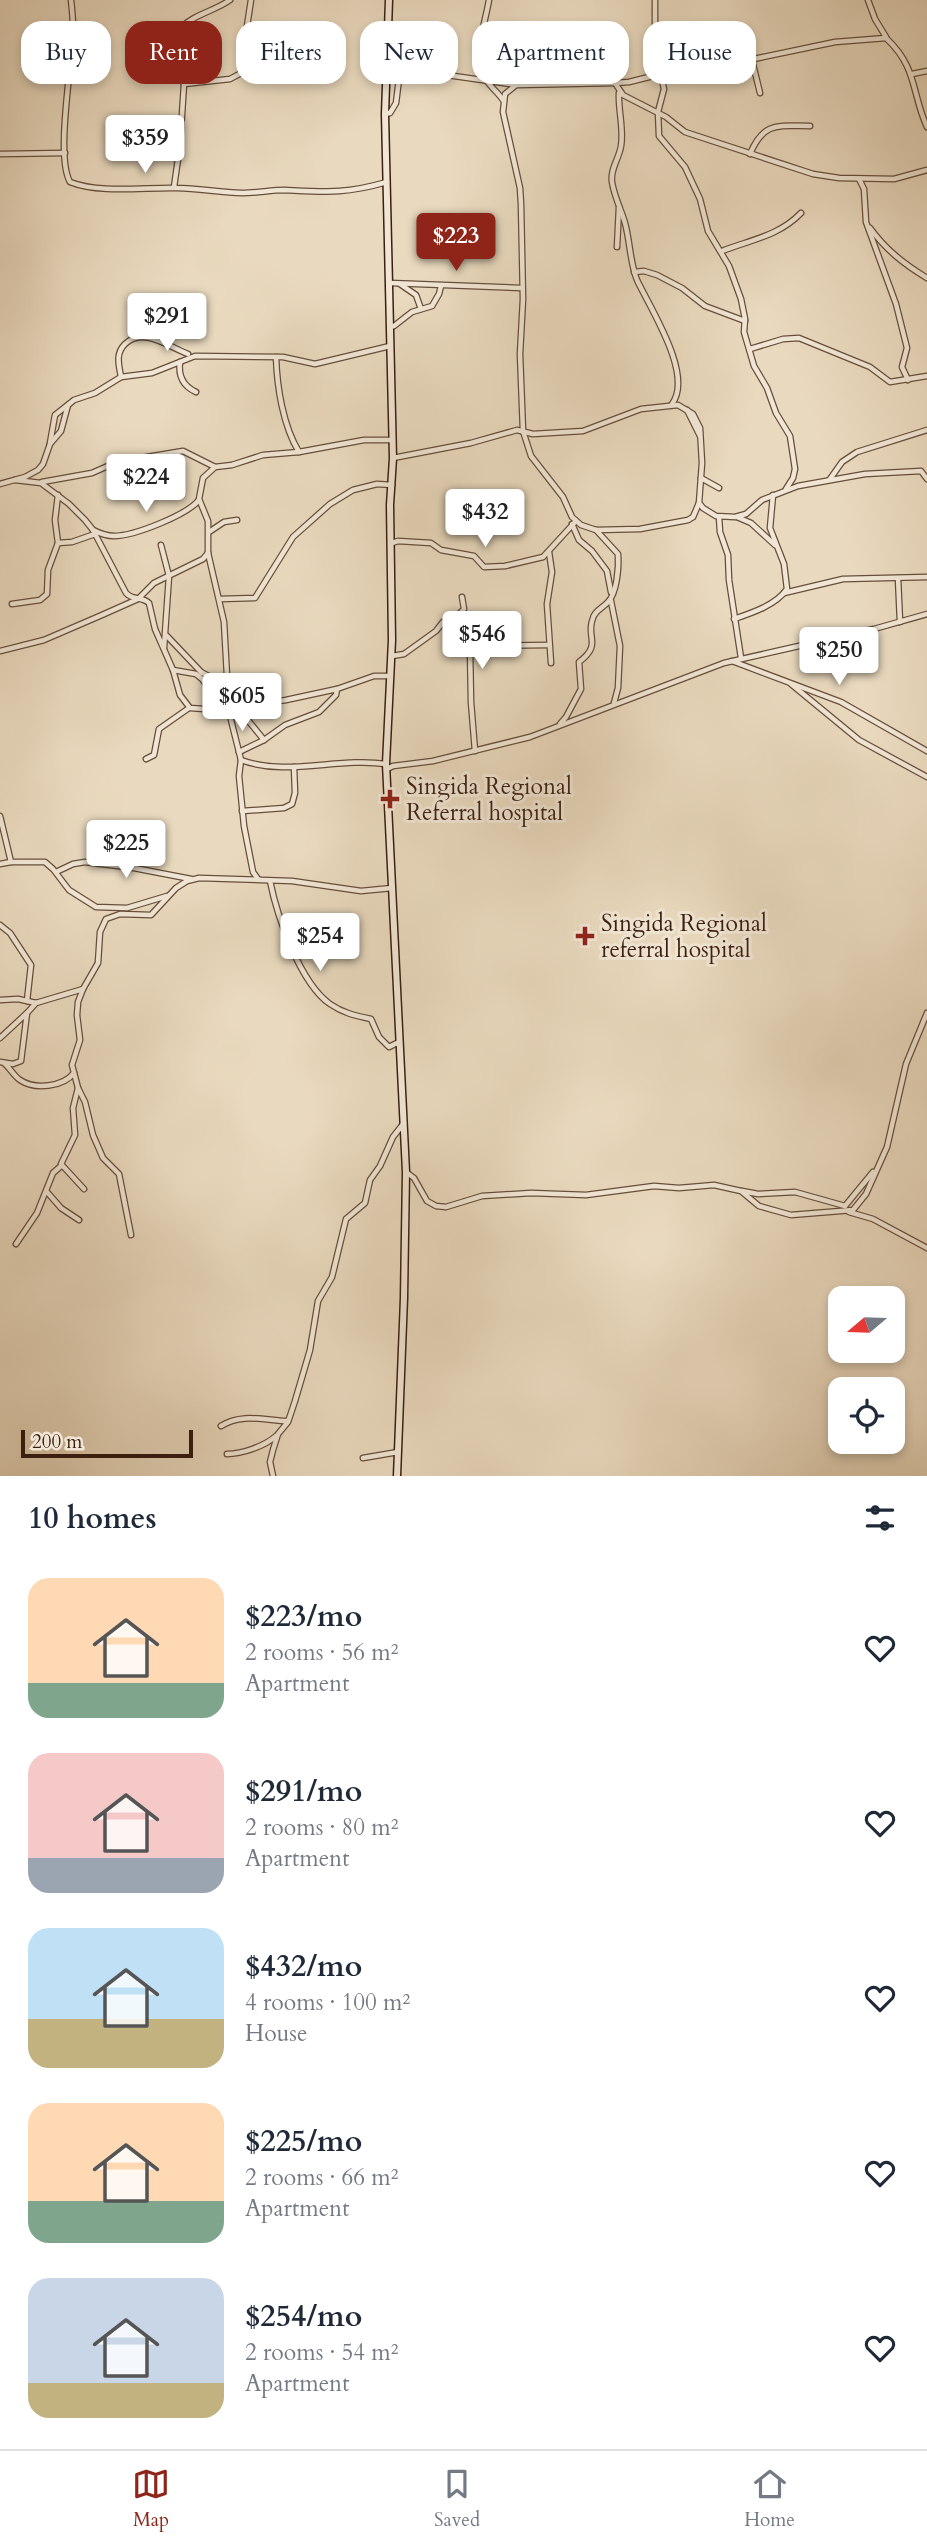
<!DOCTYPE html>
<meta charset="utf-8">
<style>
:root{--surface:#fff;--page:#f6f6f7;--text:#1f2937;--muted:#747a83;--line:#e0e1e3;--accent:#8f2418}
body{margin:0;font-family:Cardo,serif;background:var(--page);color:var(--text);height:100vh;display:flex;flex-direction:column;font-size:26px;white-space:nowrap}
*{box-sizing:border-box;margin:0}
p{font-size:23px;color:var(--muted)}
.icon{flex:none;width:38px;height:38px;fill:none;stroke:currentColor;stroke-width:2;stroke-linecap:round;stroke-linejoin:round}
.map{position:relative;height:1476px;overflow:hidden}
.details{display:flex;flex-direction:column;background:var(--surface);flex:1}
.details>*{flex:none}
.guide{position:absolute;left:21px;top:21px;width:886px;height:63px;display:flex;gap:14px}
.needle{width:46px;rotate:251deg}
.buttons{position:absolute;left:828px;top:1286px;display:grid;gap:14px}
.buttons a{display:grid;place-items:center;width:77px;height:77px;border-radius:14px;background:var(--surface);box-shadow:0 4px 10px #0003;font-size:35px}
.scale{position:absolute;left:21px;bottom:18px;width:172px;box-sizing:border-box;padding-left:7px;border:4px solid #3c1f0f;border-top:0;font-size:19px;line-height:24px;white-space:nowrap;color:#3c1f0f;-webkit-text-stroke:5px #f1e6d5;paint-order:stroke}
.price{position:absolute;translate:-50% -60px;padding:0 16px;border-radius:7px;background:#fff;color:#222;font-size:23px;line-height:46px;filter:drop-shadow(0 2px 4px #0008)}
.price::after{content:'';position:absolute;left:50%;top:42px;width:21px;height:16px;margin-left:-10px;background:inherit;clip-path:polygon(0 0,100% 0,50% 100%)}
.price.current{background:var(--accent);color:#fff}
ul{padding:0;list-style:none}
li{display:flex;align-items:center;gap:21px;height:175px;padding:0 28px}
li span{display:grid;place-items:center;flex:none;width:196px;height:140px;border-radius:21px;color:#555}
li>.icon{margin-inline-start:auto}
span .icon{width:84px;height:84px;fill:#fffc;stroke-width:1}
li b{font-size:30px}
h2{display:flex;justify-content:space-between;align-items:center;height:84px;padding:0 28px;font-size:30px}
.tag{padding:0 24px;border-radius:21px;background:var(--surface);box-shadow:0 4px 10px #0003;font-size:24px;line-height:63px}
.tag.current{background:var(--accent);color:#fff}
.tabs{display:flex;justify-content:space-around;align-items:center;height:98px;border-top:2px solid var(--line);background:var(--surface);font-size:19px;color:var(--muted)}
.tabs a{display:grid;justify-items:center;gap:4px}
.tabs .current{color:var(--accent)}
.map>svg:first-child{display:block}
</style>
<div class="map">
<svg width="927" height="1476" viewBox="0 0 927 1476">
<rect width="100%" height="100%" fill="#e9d9be"/>
<filter id="stains"><feTurbulence type="fractalNoise" baseFrequency=".00286" numOctaves="4"/><feColorMatrix values="0 0 0 0 .2 0 0 0 0 .09 0 0 0 0 .02 0 0 0 .5 -.17"/></filter>
<radialGradient id="worn" r=".72"><stop offset=".6" stop-color="#630" stop-opacity="0"/><stop offset="1" stop-color="#630" stop-opacity=".3"/></radialGradient>
<g fill="none" stroke-linecap="round" stroke-linejoin="round">
<defs>
<g id="minor">
<path d="M71,0c1,9 2,19 2,28 0,34 -18,127 -3,154 30,12 75,5 107,6 22,0 44,5 65,5 15,0 29,-3 43,-3 42,2 60,4 102,-8"/>
<path d="M489,0c-4,25 -17,55 -4,78 4,8 13,14 18,22"/>
<path d="M655,0v47l9,42 -6,23 1,24 26,31 15,32 8,32 21,35 12,33 4,20 -1,13 10,34 13,22 9,25 14,23 5,33 -2,9 -7,11"/>
<path d="M868,0l7,19 11,18"/>
<path d="M752,60l8,33"/>
<path d="M912,74l15,-3"/>
<path d="M615,83l8,12 43,22 19,15 128,42 26,4 55,1 33,-9"/>
<path d="M184,84l46,-5 15,-8 6,-27 -4,-18 4,-26"/>
<path d="M516,85l-11,9 -2,18 17,76 1,16 2,95 -3,55 3,77 8,25 32,41 9,20 9,8 15,5 44,-1 48,-9 5,-3 6,-14"/>
<path d="M619,93c-1,17 5,36 2,53 -2,13 -11,23 -9,36 2,14 9,27 13,41 5,18 5,40 12,57 13,28 57,95 35,124"/>
<path d="M385,114l5,-1 6,-10 3,-24 9,-6 11,-2 98,14 98,-2 14,-1 32,-8 26,-1 148,-31 51,-4c32,30 25,54 41,89"/>
<path d="M0,154l65,-1"/>
<path d="M750,154c14,-33 28,-28 60,-28"/>
<path d="M859,179l5,10 2,33 30,82 11,44 -5,19 6,13"/>
<path d="M174,187l6,-42 4,-61 -3,-56c13,-14 34,-17 49,-28"/>
<path d="M870,228c16,22 34,36 57,50"/>
<path d="M617,247l2,-40"/>
<path d="M722,251c28,-11 57,-15 79,-38"/>
<path d="M634,272l10,-1 13,4 25,13 23,18 40,15"/>
<path d="M390,283l132,5"/>
<path d="M400,284l16,11 5,14"/>
<path d="M390,327l4,-1 18,-14 20,-6 7,-12 2,-8"/>
<path d="M750,349l33,-10 16,-1 71,29 20,15 37,-6"/>
<path d="M276,357c1,30 7,69 23,95"/>
<path d="M180,362c-2,14 3,24 16,30"/>
<path d="M121,377c-2,-12 -6,-23 4,-33 18,-18 44,3 63,10"/>
<path d="M687,410l13,26"/>
<path d="M50,443l5,-28 14,-11"/>
<path d="M393,458l78,-15 46,-13 16,4 50,-3 58,-22 37,-4 15,9 7,14 2,35 -3,40 4,5 13,8 19,1 11,-3 16,-14 36,-14 67,-12 56,-3 6,8"/>
<path d="M701,478l18,10"/>
<path d="M830,479l12,-17 15,-10 70,-22"/>
<path d="M15,480l26,3 28,21 16,16 8,10 33,63c7,8 16,3 23,10l6,26 18,41 7,25 10,13 29,2 67,-10 51,-11"/>
<path d="M42,482l50,-9 25,-11 66,-11 32,16"/>
<path d="M0,484l25,-7 13,-7 5,-6 7,-20 11,-13 7,-26 6,-5 21,-7 26,-16 31,-4 43,-17 88,1 32,7 75,-18"/>
<path d="M719,517l1,15 8,23 1,25 12,78"/>
<path d="M737,517l14,6 24,22"/>
<path d="M572,524l7,16 13,11 15,20 4,21"/>
<path d="M93,530c6,3 13,6 21,6 20,0 73,-21 85,-36"/>
<path d="M209,532l15,-10 13,-2"/>
<path d="M58,543l14,-1 23,-8"/>
<path d="M392,543l6,-2 33,2 10,7 33,6 10,11 21,-1 38,-9 33,-36"/>
<path d="M161,545l8,31 -5,72"/>
<path d="M549,552l3,20 -5,32 4,59"/>
<path d="M898,578l2,44"/>
<path d="M784,593l59,-14 84,-2"/>
<path d="M220,599l35,-1 38,-61 37,-33 23,-14 24,-6 15,1"/>
<path d="M611,601l9,45 -2,42 -4,15"/>
<path d="M12,604l28,-4 7,-6 1,-24 10,-27 -3,-23 3,-25"/>
<path d="M734,619c18,-6 42,-14 53,-30l-3,-25 -14,-36 3,-33"/>
<path d="M167,636l35,37"/>
<path d="M0,651l44,-11 58,-25 36,-16 16,-16 49,-24 5,-6"/>
<path d="M392,656l12,-2 32,-23 7,-9 15,-7 6,-6 -2,-12"/>
<path d="M732,661l109,41 86,49"/>
<path d="M173,670l23,4 6,5 22,30"/>
<path d="M201,672l39,20 31,9"/>
<path d="M791,684l68,56 68,37"/>
<path d="M229,713l18,6 17,21"/>
<path d="M560,724l6,-7 15,-28 -2,-27c24,-18 6,-25 14,-44 2,-8 10,-10 15,-16 9,-9 11,-35 10,-48l-22,-24"/>
<path d="M475,751l-4,-49 -1,-53 5,-3 74,-1"/>
<path d="M239,752l25,-12 21,-15 34,-13 17,-17 1,-6 37,-13h15"/>
<path d="M146,759l8,-4 5,-26 30,-21"/>
<path d="M241,760c46,17 97,-3 145,4"/>
<path d="M387,769l6,-3 40,-5 97,-24 194,-74 150,-34 53,-15"/>
<path d="M242,811l42,-3 8,-4 3,-11 -1,-26"/>
<path d="M0,816l11,46"/>
<path d="M0,864l11,-2h34l8,7 16,21 27,17 31,1 40,-12"/>
<path d="M56,872l17,-8 12,-2 49,6 57,11"/>
<path d="M258,879l-5,-7 -9,-46 -5,-50 2,-16 -12,-48 -5,-90 -16,-69v-32l-9,-22 4,-21 12,-11 17,-2 31,-10 36,-3 65,-12h28"/>
<path d="M270,881c7,35 30,102 60,123 13,9 26,12 41,15l8,18 10,10 10,-5"/>
<path d="M0,925l10,8 21,32 -4,36"/>
<path d="M83,989l-5,13 -1,13 3,25 -8,25 6,23 -5,20 2,27 -14,29 23,25"/>
<path d="M0,1000l18,-1 18,4 47,-14 15,-26 2,-31 6,-13 14,-5 31,1 25,-27 11,-7 12,-3 93,3 69,10 31,-3"/>
<path d="M0,1038l27,-25"/>
<path d="M0,1062l13,2 8,-3 6,-48 9,-10"/>
<path d="M4,1063c6,5 10,13 16,17 15,10 43,7 54,-7"/>
<path d="M78,1088l7,14 8,33 10,23 16,16 12,61"/>
<path d="M406,1172l8,6 13,23 9,5 10,1 36,-11 49,-3 55,2 68,-9 25,2 35,-3 27,6 18,15 32,9 62,-5 13,-16 21,-47 19,-83 21,-51"/>
<path d="M742,1191l16,3 37,-2 50,14"/>
<path d="M47,1192l14,16 18,12"/>
<path d="M845,1206l28,-34"/>
<path d="M849,1212l24,7 54,29"/>
<path d="M16,1244l21,-31 16,-40 8,-7"/>
<path d="M221,1426c20,-13 43,-6 66,-5"/>
<path d="M227,1454c15,0 38,-8 49,-18"/>
<path d="M363,1458l35,-6"/>
<path d="M273,1476l-3,-14 3,-12 5,-16 10,-12 7,-21 15,-51 8,-49 14,-24 14,-58 19,-16 5,-23 10,-14 13,-29 11,-14"/>
</g>
<path id="secondary" d="M389,0l-4,114 8,344 -3,47 2,135 -6,124 20,408 -2,126 -7,178"/>
</defs>
<!-- minor casing -->
<use href="#minor" stroke="#674e3b" stroke-width="7"/>
<!-- secondary casing -->
<use href="#secondary" stroke="#3c1f0f" stroke-width="9"/>
<!-- minor -->
<use href="#minor" stroke="#f1e6d5" stroke-width="4.5"/>
<!-- secondary -->
<use href="#secondary" stroke="#f1e6d5" stroke-width="6"/>
</g>
<!-- markers -->
<g fill="#8f2418" stroke="#f1e6d5" stroke-width="2.5">
<path d="M386.5 788.5h7v7h7v7h-7v7h-7v-7h-7v-7h7z"/>
<path d="M581.5 925.5h7v7h7v7h-7v7h-7v-7h-7v-7h7z"/>
</g>
<g text-anchor="middle" stroke-width="6" stroke-linejoin="round" paint-order="stroke">
<!-- poi labels -->
<g font-size="23" fill="#3c1f0f" stroke="#f1e6d5" text-anchor="start">
<text x="406" y="794">Singida Regional<tspan x="406" dy="26">Referral hospital</tspan></text>
<text x="601" y="931">Singida Regional<tspan x="601" dy="26">referral hospital</tspan></text>
</g>
</g>
<rect width="100%" height="100%" filter="url(#stains)"/>
<rect width="100%" height="100%" fill="url(#worn)"/>
</svg>
<div class="buttons">
<a><svg class="needle" viewBox="-14 -14 28 28"><path d="M0-13l5 13h-10z" fill="#e53935"/><path d="M0 13l5-13h-10z" fill="#747a83"/></svg></a>
<a><svg class="icon" aria-label="locate" viewBox="0 0 24 24"><circle cx="12" cy="12" r="6"/><path d="M12 2v4M12 18v4M2 12h4M18 12h4"/></svg></a>
</div>
<div class="scale">200 m</div>
<b class="price" style="left:145px;top:175px">$359</b>
<b class="price current" style="left:456px;top:273px">$223</b>
<b class="price" style="left:167px;top:353px">$291</b>
<b class="price" style="left:146px;top:514px">$224</b>
<b class="price" style="left:485px;top:549px">$432</b>
<b class="price" style="left:482px;top:671px">$546</b>
<b class="price" style="left:839px;top:687px">$250</b>
<b class="price" style="left:242px;top:733px">$605</b>
<b class="price" style="left:126px;top:880px">$225</b>
<b class="price" style="left:320px;top:973px">$254</b>
<div class="guide">
<a class="tag">Buy</a>
<a class="tag current">Rent</a>
<a class="tag">Filters</a>
<a class="tag">New</a>
<a class="tag">Apartment</a>
<a class="tag">House</a>
</div>
</div>
<section class="details">
<h2>10 homes<svg class="icon" aria-label="filters" viewBox="0 0 24 24"><path d="M4 7h16M4 17h16"/><circle cx="9" cy="7" r="2"/><circle cx="15" cy="17" r="2"/></svg></h2>
<ul>
<li><span style="background:linear-gradient(#ffd9b3 75%,#7fa58c 0)"><svg class="icon" aria-label="home" viewBox="0 0 24 24"><path d="M3 11l9-7 9 7M6 9v11h12V9"/></svg></span><div><b>$223/mo</b><p>2 rooms · 56 m²</p><p>Apartment</p></div><svg class="icon" aria-label="heart" viewBox="0 0 24 24"><path d="M12 20l-8-8c-3-5 5-10 8-4 3-6 11-1 8 4z"/></svg></li>
<li><span style="background:linear-gradient(#f6c9c9 75%,#9aa5b1 0)"><svg class="icon" aria-label="home" viewBox="0 0 24 24"><path d="M3 11l9-7 9 7M6 9v11h12V9"/></svg></span><div><b>$291/mo</b><p>2 rooms · 80 m²</p><p>Apartment</p></div><svg class="icon" aria-label="heart" viewBox="0 0 24 24"><path d="M12 20l-8-8c-3-5 5-10 8-4 3-6 11-1 8 4z"/></svg></li>
<li><span style="background:linear-gradient(#bfe0f5 65%,#c2b280 0)"><svg class="icon" aria-label="home" viewBox="0 0 24 24"><path d="M3 11l9-7 9 7M6 9v11h12V9"/></svg></span><div><b>$432/mo</b><p>4 rooms · 100 m²</p><p>House</p></div><svg class="icon" aria-label="heart" viewBox="0 0 24 24"><path d="M12 20l-8-8c-3-5 5-10 8-4 3-6 11-1 8 4z"/></svg></li>
<li><span style="background:linear-gradient(#ffd9b3 70%,#7fa58c 0)"><svg class="icon" aria-label="home" viewBox="0 0 24 24"><path d="M3 11l9-7 9 7M6 9v11h12V9"/></svg></span><div><b>$225/mo</b><p>2 rooms · 66 m²</p><p>Apartment</p></div><svg class="icon" aria-label="heart" viewBox="0 0 24 24"><path d="M12 20l-8-8c-3-5 5-10 8-4 3-6 11-1 8 4z"/></svg></li>
<li><span style="background:linear-gradient(#c9d6e8 75%,#c2b280 0)"><svg class="icon" aria-label="home" viewBox="0 0 24 24"><path d="M3 11l9-7 9 7M6 9v11h12V9"/></svg></span><div><b>$254/mo</b><p>2 rooms · 54 m²</p><p>Apartment</p></div><svg class="icon" aria-label="heart" viewBox="0 0 24 24"><path d="M12 20l-8-8c-3-5 5-10 8-4 3-6 11-1 8 4z"/></svg></li>
</ul>
</section>
<nav class="tabs">
<a class="current"><svg class="icon" aria-label="map" viewBox="0 0 24 24"><path d="M3 6l6-2 6 2 6-2v14l-6 2-6-2-6 2zM9 4v14M15 6v14"/></svg>Map</a>
<a><svg class="icon" aria-label="saved" viewBox="0 0 24 24"><path d="M7 4h10v16l-5-4-5 4z"/></svg>Saved</a>
<a><svg class="icon" aria-label="home" viewBox="0 0 24 24"><path d="M3 11l9-7 9 7M6 9v11h12V9"/></svg>Home</a>
</nav>
